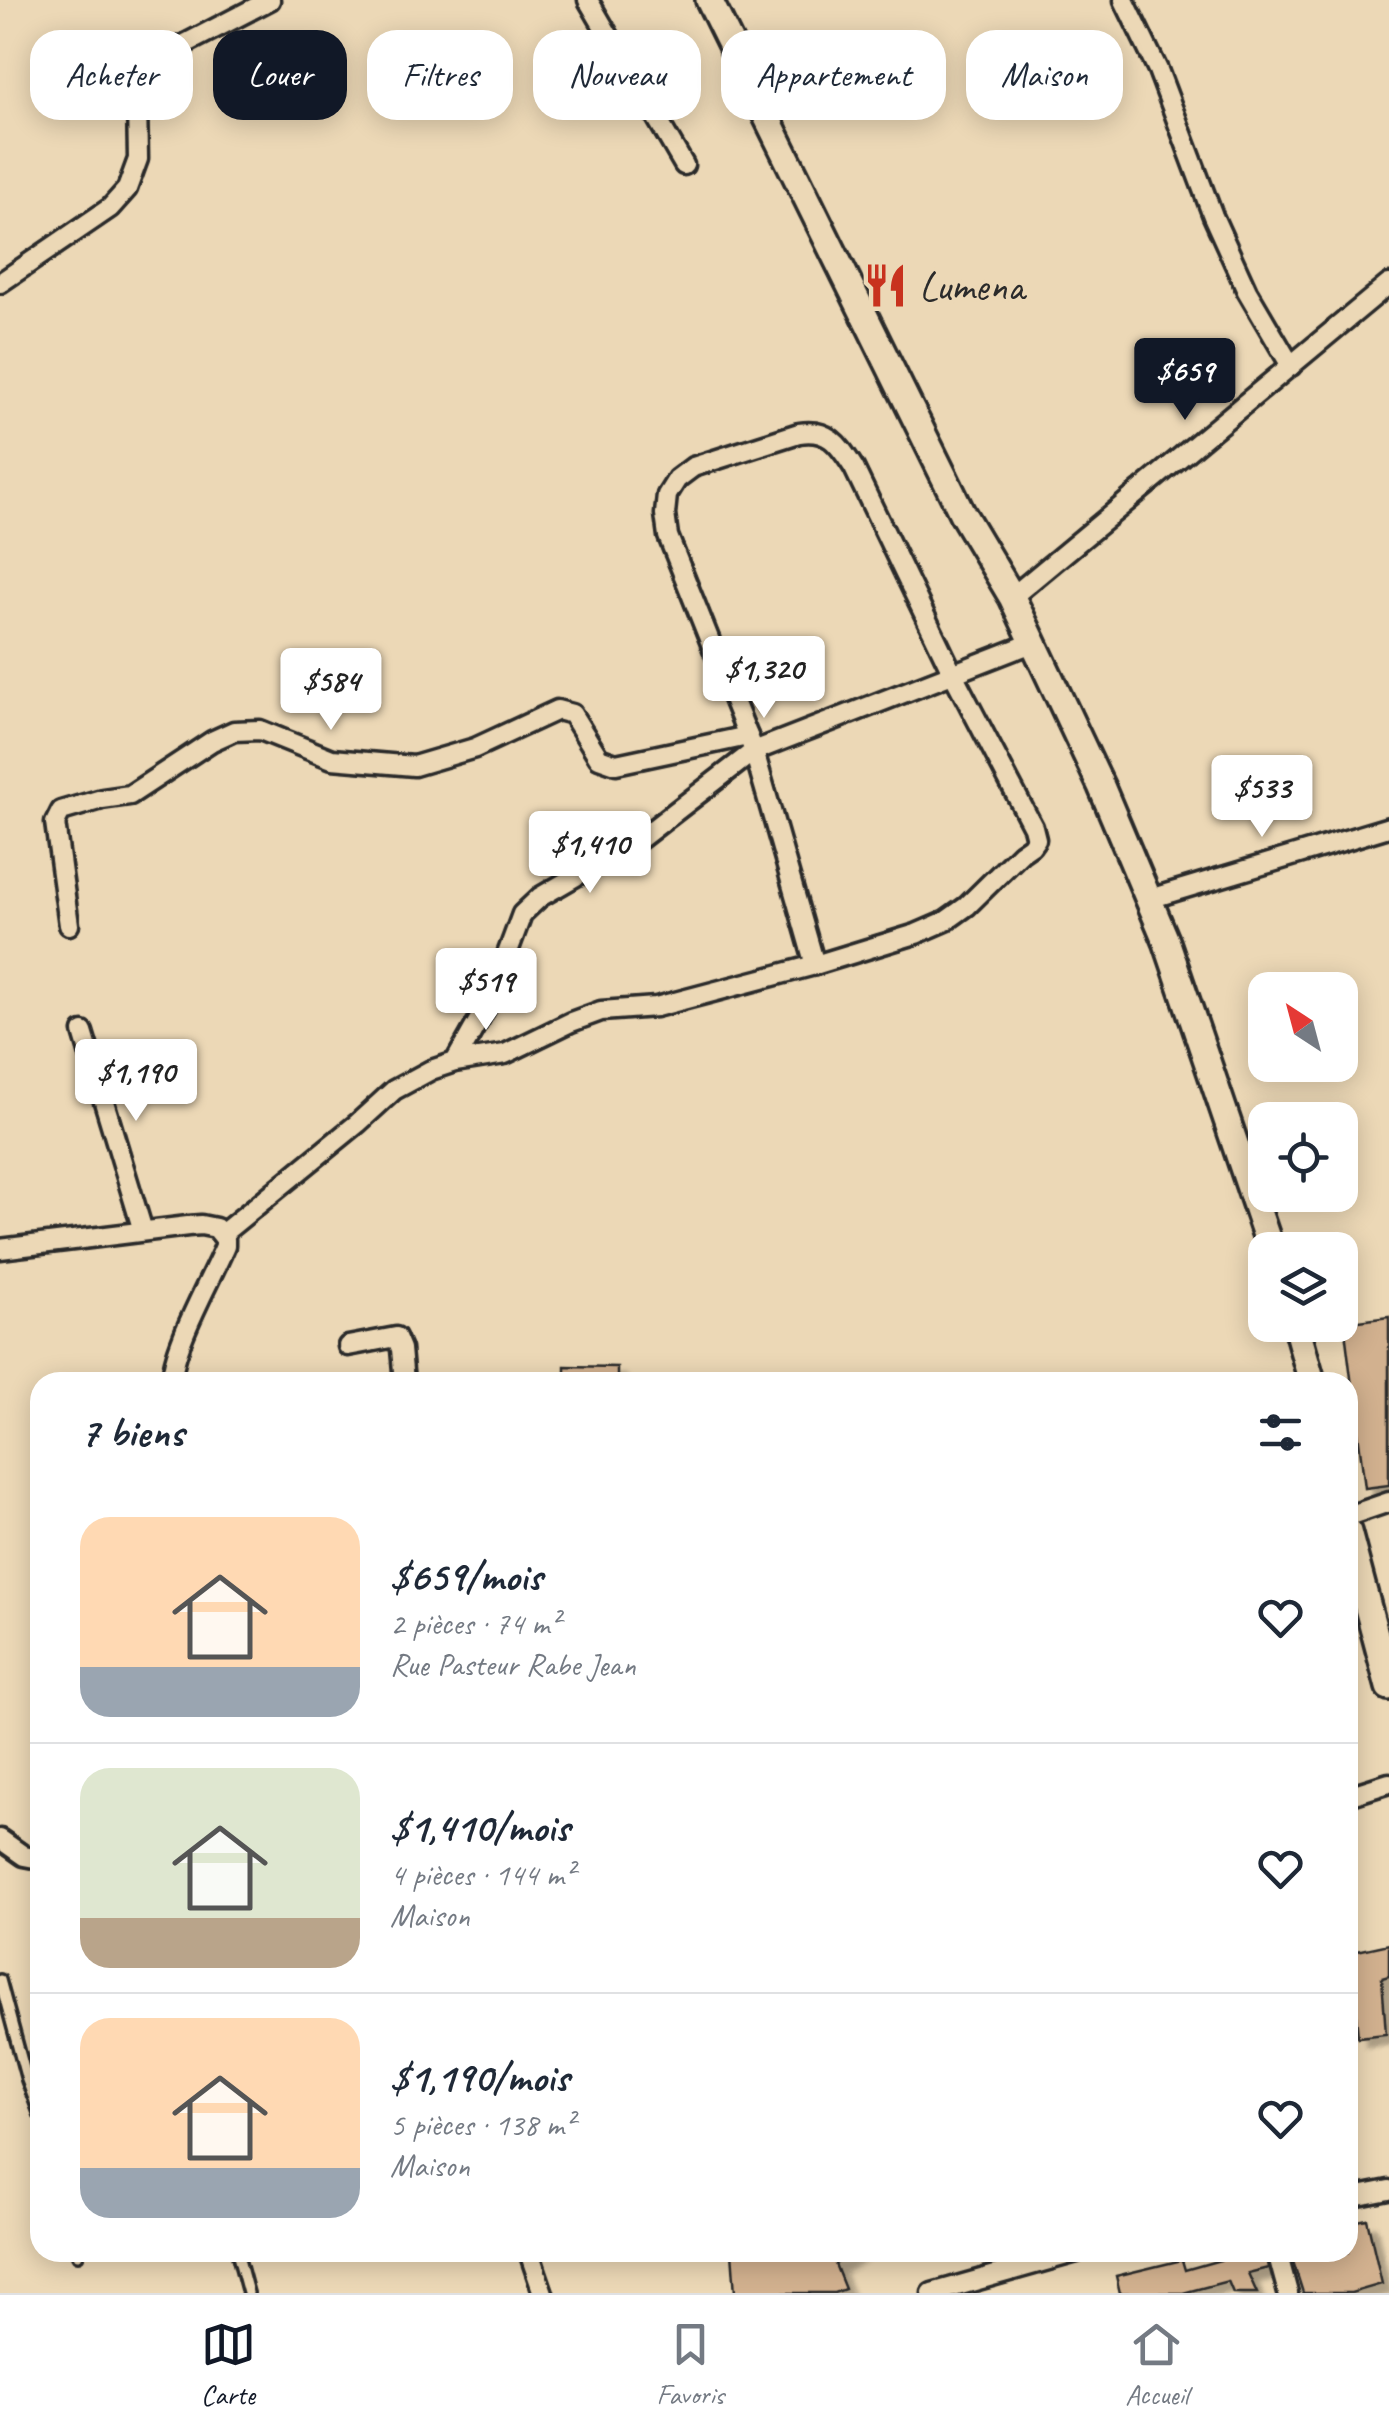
<!DOCTYPE html>
<html lang="fr">
<meta charset="utf-8">
<style>
:root{--surface:#fff;--page:#f6f6f7;--text:#1f2937;--muted:#747a83;--line:#e0e1e3;--accent:#111827}
body{margin:0;font-family:Caveat,sans-serif;background:var(--page);color:var(--text);height:100vh;display:flex;flex-direction:column;font-size:38px;white-space:nowrap}
*{box-sizing:border-box;margin:0}
p{font-size:32px;color:var(--muted)}
.icon{flex:none;width:55px;height:55px;fill:none;stroke:currentColor;stroke-width:2;stroke-linecap:round;stroke-linejoin:round}
.map{position:relative;flex:1;overflow:hidden}
.sheet{position:absolute;left:30px;top:1372px;width:1328px;height:890px;display:flex;flex-direction:column;background:var(--surface);border-radius:30px;box-shadow:0 5px 25px #0003}
.sheet>*{flex:none}
.guide{position:absolute;left:30px;top:30px;width:1330px;height:90px;display:flex;gap:20px}
.needle{width:65px;rotate:324deg}
.fabs{position:absolute;left:1248px;top:972px;display:grid;gap:20px}
.fabs a{display:grid;place-items:center;width:110px;height:110px;border-radius:20px;background:var(--surface);box-shadow:0 5px 25px #0003;font-size:50px}
.price{position:absolute;translate:-50% -85px;padding:0 22px;border-radius:10px;background:#fff;color:#222;font-size:32px;line-height:65px;filter:drop-shadow(0 2px 5px #0008)}
.price::after{content:'';position:absolute;left:50%;top:60px;width:30px;height:22px;margin-left:-15px;background:inherit;clip-path:polygon(0 0,100% 0,50% 100%)}
.price.selected{background:var(--accent);color:#fff}
ul{padding:0;list-style:none}
li{display:flex;align-items:center;gap:30px;height:250px;padding:0 50px}
li+li{border-top:2px solid var(--line)}
li span{display:grid;place-items:center;flex:none;width:280px;height:200px;border-radius:30px;color:#555}
li>.icon{margin-inline-start:auto}
span .icon{width:120px;height:120px;fill:#fffc;stroke-width:1}
li b{font-size:42px}
h2{display:flex;justify-content:space-between;align-items:center;height:120px;padding:0 50px;font-size:42px}
.pill{padding:0 35px;border-radius:30px;background:var(--surface);box-shadow:0 5px 25px #0003;font-size:35px;line-height:90px}
.pill.selected{background:var(--accent);color:#fff}
.tabs{display:flex;justify-content:space-around;align-items:center;height:140px;border-top:2px solid var(--line);background:var(--surface);font-size:28px;color:var(--muted)}
.tabs a{display:grid;justify-items:center;gap:5px}
.tabs .selected{color:var(--accent)}
.map>svg:first-child{display:block}
</style>
<div class="map">
<svg width="1389" height="2293" viewBox="0 0 1389 2293">
<defs>
<filter id="shadow"><feDropShadow dx="9" dy="9" stdDeviation="2.5" flood-color="#0004"/></filter>
</defs>
<rect width="100%" height="100%" fill="#ecd8b6"/>
<filter id="ink" filterUnits="userSpaceOnUse"><feTurbulence type="fractalNoise" baseFrequency=".01" numOctaves="2"/><feDisplacementMap in="SourceGraphic" scale="20" xChannelSelector="R" yChannelSelector="G"/><feConvolveMatrix kernelMatrix="1 2 1 2 8 2 1 2 1" color-interpolation-filters="sRGB"/></filter>
<g filter="url(#ink)">
<!-- building -->
<g fill="#d2b18f" stroke="#2b2b2b" stroke-width="2.5" filter="url(#shadow)">
<path d="M1389,1317v168l-24,3 -21,-165z"/>
<path d="M565,1366l52,1v15h-52z"/>
<path d="M1389,1944v32l-7,2 4,56 -28,3 -5,-54 -5,2v-32z"/>
<path d="M1367,2219l15,65 -31,9h-48l-13,-41h58v-29z"/>
<path d="M732,2252h123l-20,12 10,25 -11,4h-99z"/>
<path d="M1226,2252h39l3,16 -20,5 9,20h-24l-5,-12 -45,12h-63l-4,-17 66,-16 3,10 42,-12z"/>
</g>
<g fill="none" stroke-linecap="round" stroke-linejoin="round">
<defs>
<g id="service">
<path d="M0,1980l27,100 13,35"/>
<path d="M78,2252v3"/>
<path d="M237,2252l11,41"/>
</g>
<g id="minor">
<path d="M588,0l96,165"/>
<path d="M1124,0l34,70 55,146 34,75 44,75"/>
<path d="M0,283l110,-75 17,-19 11,-30 -1,-58 5,-26 14,-16 114,-59"/>
<path d="M1012,597l377,-313"/>
<path d="M1149,899l240,-72"/>
<path d="M69,925l-14,-102 6,-12 41,-12 28,-4 82,-54 22,-10 26,-1 72,29 82,7 61,-18 82,-38 15,4 27,44 17,6 132,-28"/>
<path d="M815,965l-61,-214 278,-108"/>
<path d="M83,1032l60,199"/>
<path d="M222,1234l136,-111 36,-33 37,-20 24,-8 50,-8 66,-32 30,-11 55,-4 159,-42 101,-31 30,-13 21,-15 54,-53 10,-7 5,-7 -3,-12 -80,-153 -99,-206c-15,-23 -25,-40 -55,-35l-106,34 -16,12 -10,16 -2,19 3,22 86,215 -114,88 -100,58 -18,17 -32,86 -35,62"/>
<path d="M0,1249l188,-23 13,-1 15,3 9,11v7c-14,34 -54,102 -53,136"/>
<path d="M348,1346l48,-9 5,12 3,33"/>
<path d="M1348,1516l41,-14"/>
<path d="M1348,1796l41,-13"/>
<path d="M0,1839l24,17 16,3"/>
<path d="M1348,2198l41,-8"/>
<path d="M529,2252l14,41"/>
<path d="M1277,2252l11,41"/>
<path d="M932,2293l145,-41"/>
</g>
<g id="secondary">
<path d="M709,0l253,513 50,84 89,189 66,157 104,307"/>
<path d="M1296,1325l16,57"/>
<path d="M1348,1532l41,155"/>
</g>
</defs>
<!-- service casing -->
<use href="#service" stroke="#2b2b2b" stroke-width="16"/>
<!-- minor casing -->
<use href="#minor" stroke="#2b2b2b" stroke-width="25"/>
<!-- secondary casing -->
<use href="#secondary" stroke="#2b2b2b" stroke-width="32"/>
<!-- service -->
<use href="#service" stroke="#ecd8b6" stroke-width="9"/>
<!-- minor -->
<use href="#minor" stroke="#ecd8b6" stroke-width="18"/>
<!-- secondary -->
<use href="#secondary" stroke="#ecd8b6" stroke-width="25"/>
</g>
</g>
<!-- icons -->
<defs>
<symbol id="restaurant-bare" viewBox="-9 -9 18 18"><path d="M-5-6h1v4h1v-4h1v4h1v-4h1v5L-1.5 .5V6h-2V.5L-5-1ZM5-6V6H3V1.5H1.5Q1.5-4 5-6Z" fill="#c8321e" stroke="#ecd8b6" stroke-width="2.5" paint-order="stroke"/></symbol>
</defs>
<g fill-rule="evenodd">
<use href="#restaurant-bare" x="854" y="254" width="63" height="63"/>
</g>
<g text-anchor="middle" stroke-width="8" stroke-linejoin="round" paint-order="stroke">
<!-- poi labels -->
<g font-size="42" fill="#2b2b2b" stroke="#ecd8b6" text-anchor="start">
<text x="919" y="300">Lumena</text>
</g>
</g>
</svg>
<div class="fabs">
<a><svg class="needle" viewBox="-14 -14 28 28"><path d="M0-13l5 13h-10z" fill="#e53935"/><path d="M0 13l5-13h-10z" fill="#747a83"/></svg></a>
<a><svg class="icon" aria-label="locate" viewBox="0 0 24 24"><circle cx="12" cy="12" r="6"/><path d="M12 2v4M12 18v4M2 12h4M18 12h4"/></svg></a>
<a><svg class="icon" aria-label="layers" viewBox="0 0 24 24"><path d="M12 4l9 5-9 5-9-5zM3 14l9 5 9-5"/></svg></a>
</div>
<b class="price selected" style="left:1185px;top:423px">$659</b>
<b class="price" style="left:764px;top:721px">$1,320</b>
<b class="price" style="left:331px;top:733px">$584</b>
<b class="price" style="left:1262px;top:840px">$533</b>
<b class="price" style="left:590px;top:896px">$1,410</b>
<b class="price" style="left:486px;top:1033px">$519</b>
<b class="price" style="left:136px;top:1124px">$1,190</b>
<div class="guide">
<a class="pill">Acheter</a>
<a class="pill selected">Louer</a>
<a class="pill">Filtres</a>
<a class="pill">Nouveau</a>
<a class="pill">Appartement</a>
<a class="pill">Maison</a>
</div>
<section class="sheet">
<h2>7 biens<svg class="icon" aria-label="filters" viewBox="0 0 24 24"><path d="M4 7h16M4 17h16"/><circle cx="9" cy="7" r="2"/><circle cx="15" cy="17" r="2"/></svg></h2>
<ul>
<li><span style="background:linear-gradient(#ffd9b3 75%,#9aa5b1 0)"><svg class="icon" aria-label="home" viewBox="0 0 24 24"><path d="M3 11l9-7 9 7M6 9v11h12V9"/></svg></span><div><b>$659/mois</b><p>2 pièces · 74 m²</p><p>Rue Pasteur Rabe Jean</p></div><svg class="icon" aria-label="heart" viewBox="0 0 24 24"><path d="M12 20l-8-8c-3-5 5-10 8-4 3-6 11-1 8 4z"/></svg></li>
<li><span style="background:linear-gradient(#dfe7d0 75%,#b9a48a 0)"><svg class="icon" aria-label="home" viewBox="0 0 24 24"><path d="M3 11l9-7 9 7M6 9v11h12V9"/></svg></span><div><b>$1,410/mois</b><p>4 pièces · 144 m²</p><p>Maison</p></div><svg class="icon" aria-label="heart" viewBox="0 0 24 24"><path d="M12 20l-8-8c-3-5 5-10 8-4 3-6 11-1 8 4z"/></svg></li>
<li><span style="background:linear-gradient(#ffd9b3 75%,#9aa5b1 0)"><svg class="icon" aria-label="home" viewBox="0 0 24 24"><path d="M3 11l9-7 9 7M6 9v11h12V9"/></svg></span><div><b>$1,190/mois</b><p>5 pièces · 138 m²</p><p>Maison</p></div><svg class="icon" aria-label="heart" viewBox="0 0 24 24"><path d="M12 20l-8-8c-3-5 5-10 8-4 3-6 11-1 8 4z"/></svg></li>
</ul>
</section>
</div>
<nav class="tabs">
<a class="selected"><svg class="icon" aria-label="map" viewBox="0 0 24 24"><path d="M3 6l6-2 6 2 6-2v14l-6 2-6-2-6 2zM9 4v14M15 6v14"/></svg>Carte</a>
<a><svg class="icon" aria-label="saved" viewBox="0 0 24 24"><path d="M7 4h10v16l-5-4-5 4z"/></svg>Favoris</a>
<a><svg class="icon" aria-label="home" viewBox="0 0 24 24"><path d="M3 11l9-7 9 7M6 9v11h12V9"/></svg>Accueil</a>
</nav>
